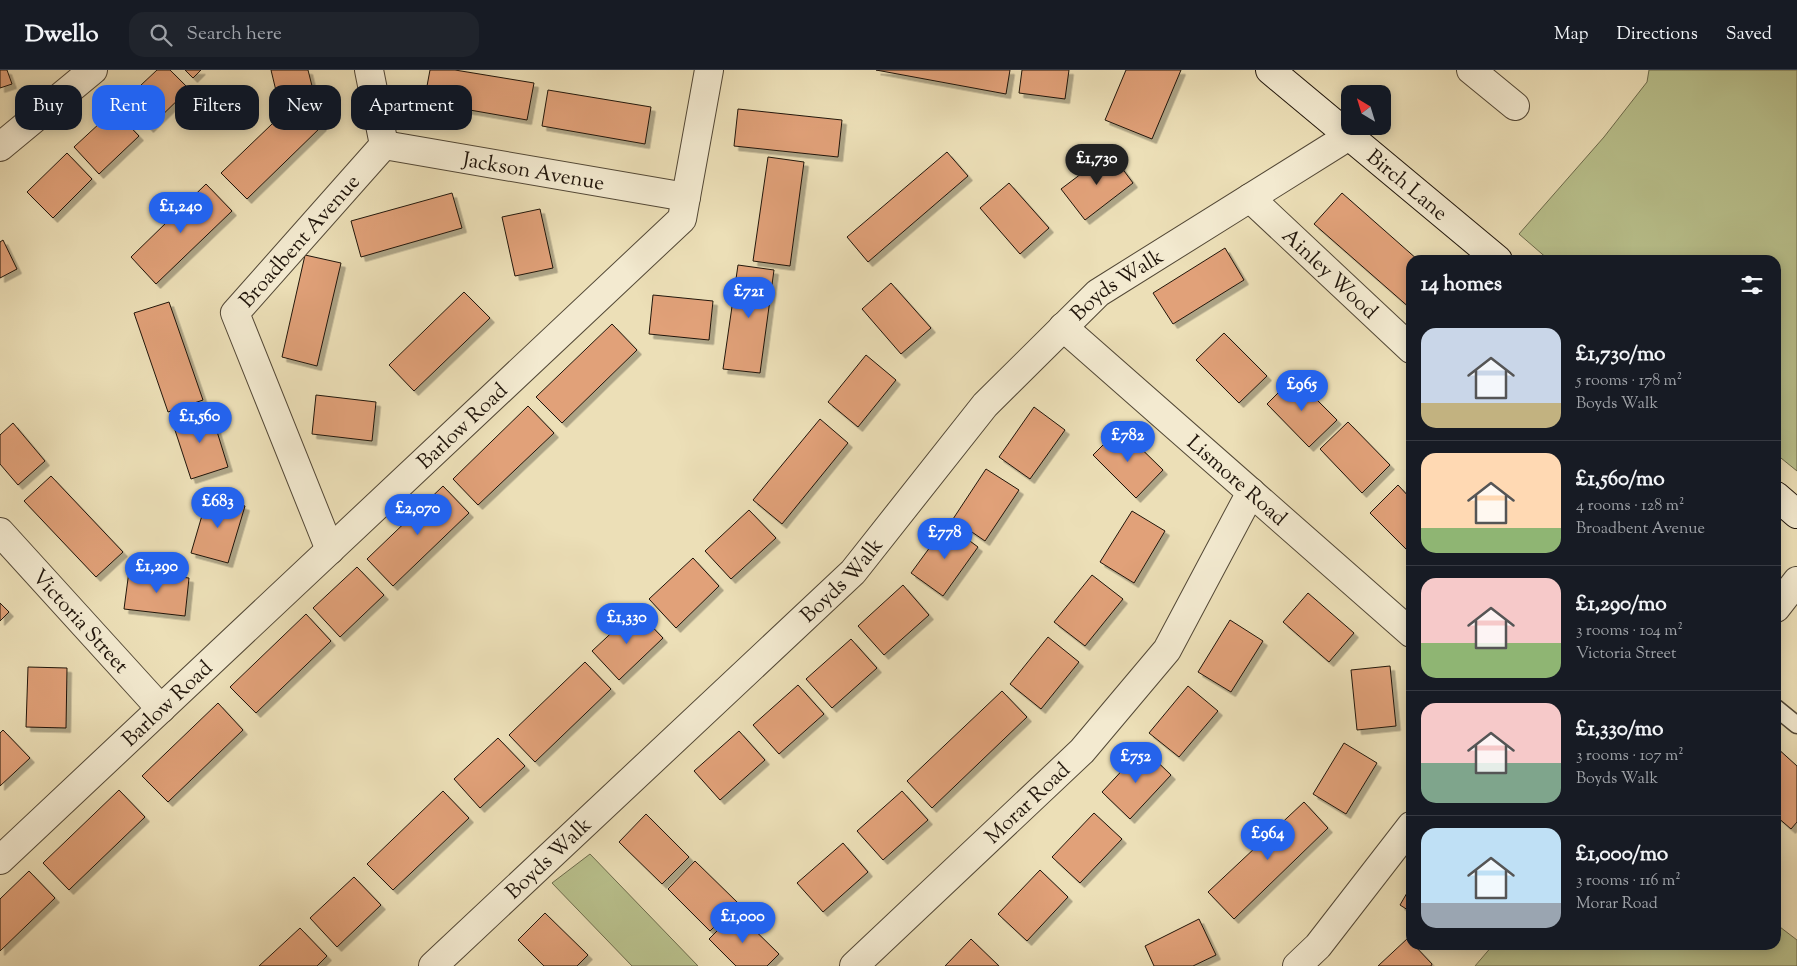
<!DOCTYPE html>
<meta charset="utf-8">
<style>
:root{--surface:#171b24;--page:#20242c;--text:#f1f3f6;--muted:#9ea1a6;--line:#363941;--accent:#2563eb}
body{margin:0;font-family:"Sorts Mill Goudy",serif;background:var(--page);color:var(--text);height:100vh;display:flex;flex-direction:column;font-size:19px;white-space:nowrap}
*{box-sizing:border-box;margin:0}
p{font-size:16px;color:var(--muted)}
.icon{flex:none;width:28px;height:28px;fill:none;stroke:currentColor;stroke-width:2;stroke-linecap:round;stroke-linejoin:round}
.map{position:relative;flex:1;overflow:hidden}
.sheet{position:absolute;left:1406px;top:185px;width:375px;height:695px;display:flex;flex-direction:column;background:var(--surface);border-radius:15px;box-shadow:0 2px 12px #0003}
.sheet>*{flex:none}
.guide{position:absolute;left:15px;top:15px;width:475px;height:45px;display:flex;gap:10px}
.needle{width:32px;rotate:322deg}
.fabs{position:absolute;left:1341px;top:15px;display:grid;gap:10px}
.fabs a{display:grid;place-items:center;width:50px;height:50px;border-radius:10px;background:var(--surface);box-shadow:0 2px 12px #0003;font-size:25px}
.price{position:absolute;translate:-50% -42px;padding:0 11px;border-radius:18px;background:var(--accent);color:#fff;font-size:16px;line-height:32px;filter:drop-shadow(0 1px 2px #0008)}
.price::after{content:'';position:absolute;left:50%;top:30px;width:15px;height:11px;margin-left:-8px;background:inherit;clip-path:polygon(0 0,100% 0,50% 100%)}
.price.selected{background:#222;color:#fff}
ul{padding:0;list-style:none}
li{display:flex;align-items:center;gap:15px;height:125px;padding:0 15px}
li+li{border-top:1px solid var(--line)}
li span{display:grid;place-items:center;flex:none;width:140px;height:100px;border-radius:15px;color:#555}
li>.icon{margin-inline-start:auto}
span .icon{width:60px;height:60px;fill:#fffc;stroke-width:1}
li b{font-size:21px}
h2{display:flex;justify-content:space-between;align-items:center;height:60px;padding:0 15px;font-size:21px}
.tag{padding:0 18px;border-radius:15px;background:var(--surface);box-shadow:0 2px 12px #0003;font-size:18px;line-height:45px}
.tag.selected{background:var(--accent);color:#fff}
header{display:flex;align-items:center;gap:30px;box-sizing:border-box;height:70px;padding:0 25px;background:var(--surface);border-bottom:1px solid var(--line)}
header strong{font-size:24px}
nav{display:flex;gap:28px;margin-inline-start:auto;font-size:18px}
.search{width:350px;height:45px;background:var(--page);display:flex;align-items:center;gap:12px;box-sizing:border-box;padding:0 18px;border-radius:15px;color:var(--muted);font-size:19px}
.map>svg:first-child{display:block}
</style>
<header>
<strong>Dwello</strong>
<div class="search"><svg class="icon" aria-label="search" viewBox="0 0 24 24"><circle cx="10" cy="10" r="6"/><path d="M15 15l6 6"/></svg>Search here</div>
<nav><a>Map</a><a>Directions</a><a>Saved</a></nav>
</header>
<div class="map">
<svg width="1797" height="896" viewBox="0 0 1797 896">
<defs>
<filter id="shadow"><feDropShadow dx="4.5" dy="4.5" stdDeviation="0" flood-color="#0004"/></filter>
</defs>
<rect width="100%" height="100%" fill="#ecdfb7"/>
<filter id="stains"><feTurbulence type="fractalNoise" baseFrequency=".004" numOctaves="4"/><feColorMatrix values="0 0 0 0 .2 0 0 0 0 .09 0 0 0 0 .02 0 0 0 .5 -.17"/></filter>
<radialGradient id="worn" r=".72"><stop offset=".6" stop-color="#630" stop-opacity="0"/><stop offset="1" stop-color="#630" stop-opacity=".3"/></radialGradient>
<!-- green -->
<g fill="#b9c18d" stroke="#6c6b4c">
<path d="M1649,0h148v401l-21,-17v-194h-227l-30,-26 85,-97 43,-55z"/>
<path d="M590,784l108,112h-66l-80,-83z"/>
<path d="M1776,854l21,16v26h-322l18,-21h283z"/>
</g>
<!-- building -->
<g fill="#e1a179" stroke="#20150b" filter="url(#shadow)">
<path d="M0,0h7l5,14 -12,4z"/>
<path d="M157,0h13l19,19 -40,39 -25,-27z"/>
<path d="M185,0h16l-8,8z"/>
<path d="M271,0h37l4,16 -35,9z"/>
<path d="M430,0h25l79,13 -7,37 -103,-18z"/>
<path d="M876,0h134l-4,24z"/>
<path d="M1022,0h47l-4,29 -46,-6z"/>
<path d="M1126,0h55l-29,69 -47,-19z"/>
<path d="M548,20l103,17 -6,37 -103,-18z"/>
<path d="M297,30l25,26 -75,73 -26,-26z"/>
<path d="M738,39l104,11 -4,37 -104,-11z"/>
<path d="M114,40l25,26 -40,38 -25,-27z"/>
<path d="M947,82l21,24 -100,86 -21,-25z"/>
<path d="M1110,82l23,31 -48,37 -24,-31z"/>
<path d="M67,83l25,26 -39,39 -26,-26z"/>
<path d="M768,87l36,5 -14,104 -37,-5z"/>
<path d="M1009,113l40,45 -29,26 -40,-46z"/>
<path d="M206,114l26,27 -76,73 -25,-27z"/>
<path d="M452,123l10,35 -101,29 -10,-36z"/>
<path d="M1342,123l76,67h-7v49l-97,-85z"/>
<path d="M540,139l13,59 -38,8 -13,-59z"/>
<path d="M3,170l14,29 -17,9v-36z"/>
<path d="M1225,178l19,32 -71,44 -20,-31z"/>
<path d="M305,185l36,8 -24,103 -35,-9z"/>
<path d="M738,195l36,5 -14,103 -37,-4z"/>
<path d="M891,213l40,45 -30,26 -39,-45z"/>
<path d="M464,222l26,26 -76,73 -25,-26z"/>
<path d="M653,225l60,6 -4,39 -60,-6z"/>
<path d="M169,232l34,98 -35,12 -34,-99z"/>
<path d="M612,254l25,26 -75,73 -26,-26z"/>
<path d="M1224,263l43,43 -28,27 -43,-43z"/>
<path d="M866,285l30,25 -38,47 -30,-25z"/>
<path d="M1294,307l43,43 -28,27 -42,-43z"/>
<path d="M316,325l60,7 -4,39 -60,-7z"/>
<path d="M528,336l26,27 -76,72 -25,-26z"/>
<path d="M1034,337l31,23 -35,49 -31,-22z"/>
<path d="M210,339l18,58 -37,12 -19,-58z"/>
<path d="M820,349l28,24 -66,81 -29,-24z"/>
<path d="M1348,352l42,43 -28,28 -42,-44z"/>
<path d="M13,353l32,38 -27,24 -18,-21v-29z"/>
<path d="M1120,358l43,42 -27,28 -43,-43z"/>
<path d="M986,399l33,21 -34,51 -32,-22z"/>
<path d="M51,406l72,76 -27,25 -72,-76z"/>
<path d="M1398,415l13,14v55l-41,-41z"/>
<path d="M443,416l26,27 -76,73 -26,-27z"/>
<path d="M208,425l37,11 -17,57 -37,-10z"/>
<path d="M749,440l27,28 -45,41 -26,-28z"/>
<path d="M1132,441l33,20 -31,52 -34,-21z"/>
<path d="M947,454l31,23 -35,49 -32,-23z"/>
<path d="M693,488l26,28 -43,42 -27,-29z"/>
<path d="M357,497l27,28 -44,42 -27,-29z"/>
<path d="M129,501l60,7 -4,38 -61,-7z"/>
<path d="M1092,505l31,24 -38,47 -31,-24z"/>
<path d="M903,515l26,30 -45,40 -26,-29z"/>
<path d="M1308,523l46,40 -25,29 -46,-40z"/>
<path d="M0,533l9,9 -9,9z"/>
<path d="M636,540l27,28 -44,42 -27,-29z"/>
<path d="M306,544l25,27 -75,72 -26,-26z"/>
<path d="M1230,550l33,21 -32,51 -33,-20z"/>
<path d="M1048,567l31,25 -38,47 -31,-25z"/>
<path d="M851,569l26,29 -45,40 -26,-29z"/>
<path d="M585,592l26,27 -76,73 -26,-27z"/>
<path d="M1390,596l6,60 -39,4 -6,-60z"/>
<path d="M28,597l39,1 -1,60 -40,-1z"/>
<path d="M798,615l26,29 -45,40 -26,-29z"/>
<path d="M1188,616l30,25 -39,46 -30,-24z"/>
<path d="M1002,621l25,26 -95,91 -25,-27z"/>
<path d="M218,633l25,27 -75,72 -26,-26z"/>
<path d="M3,660l27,28 -30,28v-53z"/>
<path d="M739,661l26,29 -45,40 -26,-29z"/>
<path d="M498,668l27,28 -45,42 -26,-29z"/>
<path d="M1344,673l33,20 -31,51 -33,-20z"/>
<path d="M1776,677l21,19v56l-6,7 -15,-13z"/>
<path d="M1143,678l28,27 -41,44 -28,-27z"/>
<path d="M119,720l26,27 -76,73 -26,-27z"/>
<path d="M443,721l26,27 -76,72 -26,-26z"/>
<path d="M902,721l26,29 -45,40 -26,-29z"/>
<path d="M1304,732l24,26 -94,91 -26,-27z"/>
<path d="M1094,743l28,26 -42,44 -28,-26z"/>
<path d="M646,744l43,43 -27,27 -43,-42z"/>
<path d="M843,773l25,29 -45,40 -26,-29z"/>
<path d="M695,791l43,42 -28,28 -42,-42z"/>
<path d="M1040,800l28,27 -41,44 -29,-27z"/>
<path d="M29,801l26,27 -55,53v-52z"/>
<path d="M354,807l27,28 -44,42 -27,-29z"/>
<path d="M1411,816v26l-11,-7z"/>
<path d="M736,842l43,42 -12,12h-31l-27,-27z"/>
<path d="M545,843l43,42 -11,11h-33l-26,-26z"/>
<path d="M1199,849l17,36 -23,11h-39l-9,-20z"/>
<path d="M300,858l27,28 -10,10h-58z"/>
<path d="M1408,868l3,4v3h3l18,19 -1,2h-53z"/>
<path d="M971,869l28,27h-54z"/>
</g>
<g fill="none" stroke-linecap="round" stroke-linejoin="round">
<defs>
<path id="service" d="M1776,638l21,17"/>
<g id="minor">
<path d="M1471,0l44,36"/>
<path id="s1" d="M384,75l302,52"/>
<path d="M0,77l93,-77"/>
<path id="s2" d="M1250,128l161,151"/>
<path id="s3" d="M1063,257l348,306"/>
<path id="s4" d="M0,462l161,177"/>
<path id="s5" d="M330,480l-95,-237 149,-168 -15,-75"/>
<path d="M1776,538l21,-27"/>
<path id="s6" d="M0,790l682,-641 27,-149"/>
<path id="s7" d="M854,896l228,-215 85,-101 84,-158"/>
<path d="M1297,896l21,-20 93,-120"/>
</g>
<g id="tertiary">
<path id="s8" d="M433,896l420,-394 132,-167 113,-112 251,-157"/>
</g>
<g id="secondary">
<path id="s9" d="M1270,0l228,190"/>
<path d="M1776,426l21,18"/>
</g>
</defs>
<!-- service casing -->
<use href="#service" stroke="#534836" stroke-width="19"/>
<!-- minor casing -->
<use href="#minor" stroke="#534836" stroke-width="30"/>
<!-- tertiary casing -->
<use href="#tertiary" stroke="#534836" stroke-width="30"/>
<!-- secondary casing -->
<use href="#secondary" stroke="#20150b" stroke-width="30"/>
<!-- service -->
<use href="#service" stroke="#f3ead0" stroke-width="16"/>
<!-- minor -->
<use href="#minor" stroke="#f3ead0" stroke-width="28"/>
<!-- tertiary -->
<use href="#tertiary" stroke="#f3ead0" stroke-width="28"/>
<!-- secondary -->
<use href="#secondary" stroke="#f3ead0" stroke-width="28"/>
</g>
<g text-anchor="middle" stroke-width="4" stroke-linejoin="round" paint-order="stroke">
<!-- street labels -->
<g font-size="21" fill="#20150b" stroke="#f3ead0">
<text dy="7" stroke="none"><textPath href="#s1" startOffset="152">Jackson Avenue</textPath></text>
<text dy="7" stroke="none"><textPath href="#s9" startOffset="179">Birch Lane</textPath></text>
<text dy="7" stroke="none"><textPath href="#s5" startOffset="352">Broadbent Avenue</textPath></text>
<text dy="7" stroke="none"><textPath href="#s2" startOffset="110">Ainley Wood</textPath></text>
<text dy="7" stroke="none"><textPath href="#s8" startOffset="968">Boyds Walk</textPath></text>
<text dy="7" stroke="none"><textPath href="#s6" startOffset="634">Barlow Road</textPath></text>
<text dy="7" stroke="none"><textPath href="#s3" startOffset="232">Lismore Road</textPath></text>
<text dy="7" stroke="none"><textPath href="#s8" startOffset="562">Boyds Walk</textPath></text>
<text dy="7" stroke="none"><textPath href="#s4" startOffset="120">Victoria Street</textPath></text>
<text dy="7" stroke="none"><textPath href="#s6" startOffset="229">Barlow Road</textPath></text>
<text dy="7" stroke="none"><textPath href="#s7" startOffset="238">Morar Road</textPath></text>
<text dy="7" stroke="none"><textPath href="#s8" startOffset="158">Boyds Walk</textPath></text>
</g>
</g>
<rect width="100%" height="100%" filter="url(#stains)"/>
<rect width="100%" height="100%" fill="url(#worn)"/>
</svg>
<div class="fabs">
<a><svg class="needle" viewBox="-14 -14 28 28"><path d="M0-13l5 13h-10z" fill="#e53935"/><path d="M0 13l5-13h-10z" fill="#9ea1a6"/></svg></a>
</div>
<b class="price selected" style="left:1097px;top:116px">£1,730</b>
<b class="price" style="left:181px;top:164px">£1,240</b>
<b class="price" style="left:749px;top:249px">£721</b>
<b class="price" style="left:1302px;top:342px">£965</b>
<b class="price" style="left:200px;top:374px">£1,560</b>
<b class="price" style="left:1128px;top:393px">£782</b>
<b class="price" style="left:218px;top:459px">£683</b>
<b class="price" style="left:418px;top:466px">£2,070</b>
<b class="price" style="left:945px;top:490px">£778</b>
<b class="price" style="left:157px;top:524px">£1,290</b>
<b class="price" style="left:627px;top:575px">£1,330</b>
<b class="price" style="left:1136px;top:714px">£752</b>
<b class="price" style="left:1268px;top:791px">£964</b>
<b class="price" style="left:743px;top:874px">£1,000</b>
<div class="guide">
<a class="tag">Buy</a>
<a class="tag selected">Rent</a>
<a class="tag">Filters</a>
<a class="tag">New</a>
<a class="tag">Apartment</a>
</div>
<section class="sheet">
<h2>14 homes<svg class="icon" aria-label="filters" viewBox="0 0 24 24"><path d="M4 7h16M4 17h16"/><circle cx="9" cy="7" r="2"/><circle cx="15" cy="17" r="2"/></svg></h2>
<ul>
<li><span style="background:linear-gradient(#c9d6e8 75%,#c2b280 0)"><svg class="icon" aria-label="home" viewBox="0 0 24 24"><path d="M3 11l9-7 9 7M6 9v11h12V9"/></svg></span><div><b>£1,730/mo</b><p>5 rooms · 178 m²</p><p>Boyds Walk</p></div></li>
<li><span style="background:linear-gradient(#ffd9b3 75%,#8fb573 0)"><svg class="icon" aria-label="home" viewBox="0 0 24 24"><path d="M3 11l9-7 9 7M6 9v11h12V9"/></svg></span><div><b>£1,560/mo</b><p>4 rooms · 128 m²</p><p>Broadbent Avenue</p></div></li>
<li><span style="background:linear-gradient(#f6c9c9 65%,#8fb573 0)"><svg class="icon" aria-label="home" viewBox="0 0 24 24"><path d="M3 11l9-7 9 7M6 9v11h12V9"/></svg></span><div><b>£1,290/mo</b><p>3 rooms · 104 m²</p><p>Victoria Street</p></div></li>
<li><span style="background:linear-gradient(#f6c9c9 60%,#7fa58c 0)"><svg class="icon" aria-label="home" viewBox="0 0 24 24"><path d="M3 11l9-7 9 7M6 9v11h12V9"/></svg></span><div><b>£1,330/mo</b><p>3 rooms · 107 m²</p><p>Boyds Walk</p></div></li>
<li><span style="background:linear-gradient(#bfe0f5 75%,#9aa5b1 0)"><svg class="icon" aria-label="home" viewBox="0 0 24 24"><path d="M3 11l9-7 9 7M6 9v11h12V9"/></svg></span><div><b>£1,000/mo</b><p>3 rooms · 116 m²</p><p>Morar Road</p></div></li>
</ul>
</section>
</div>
